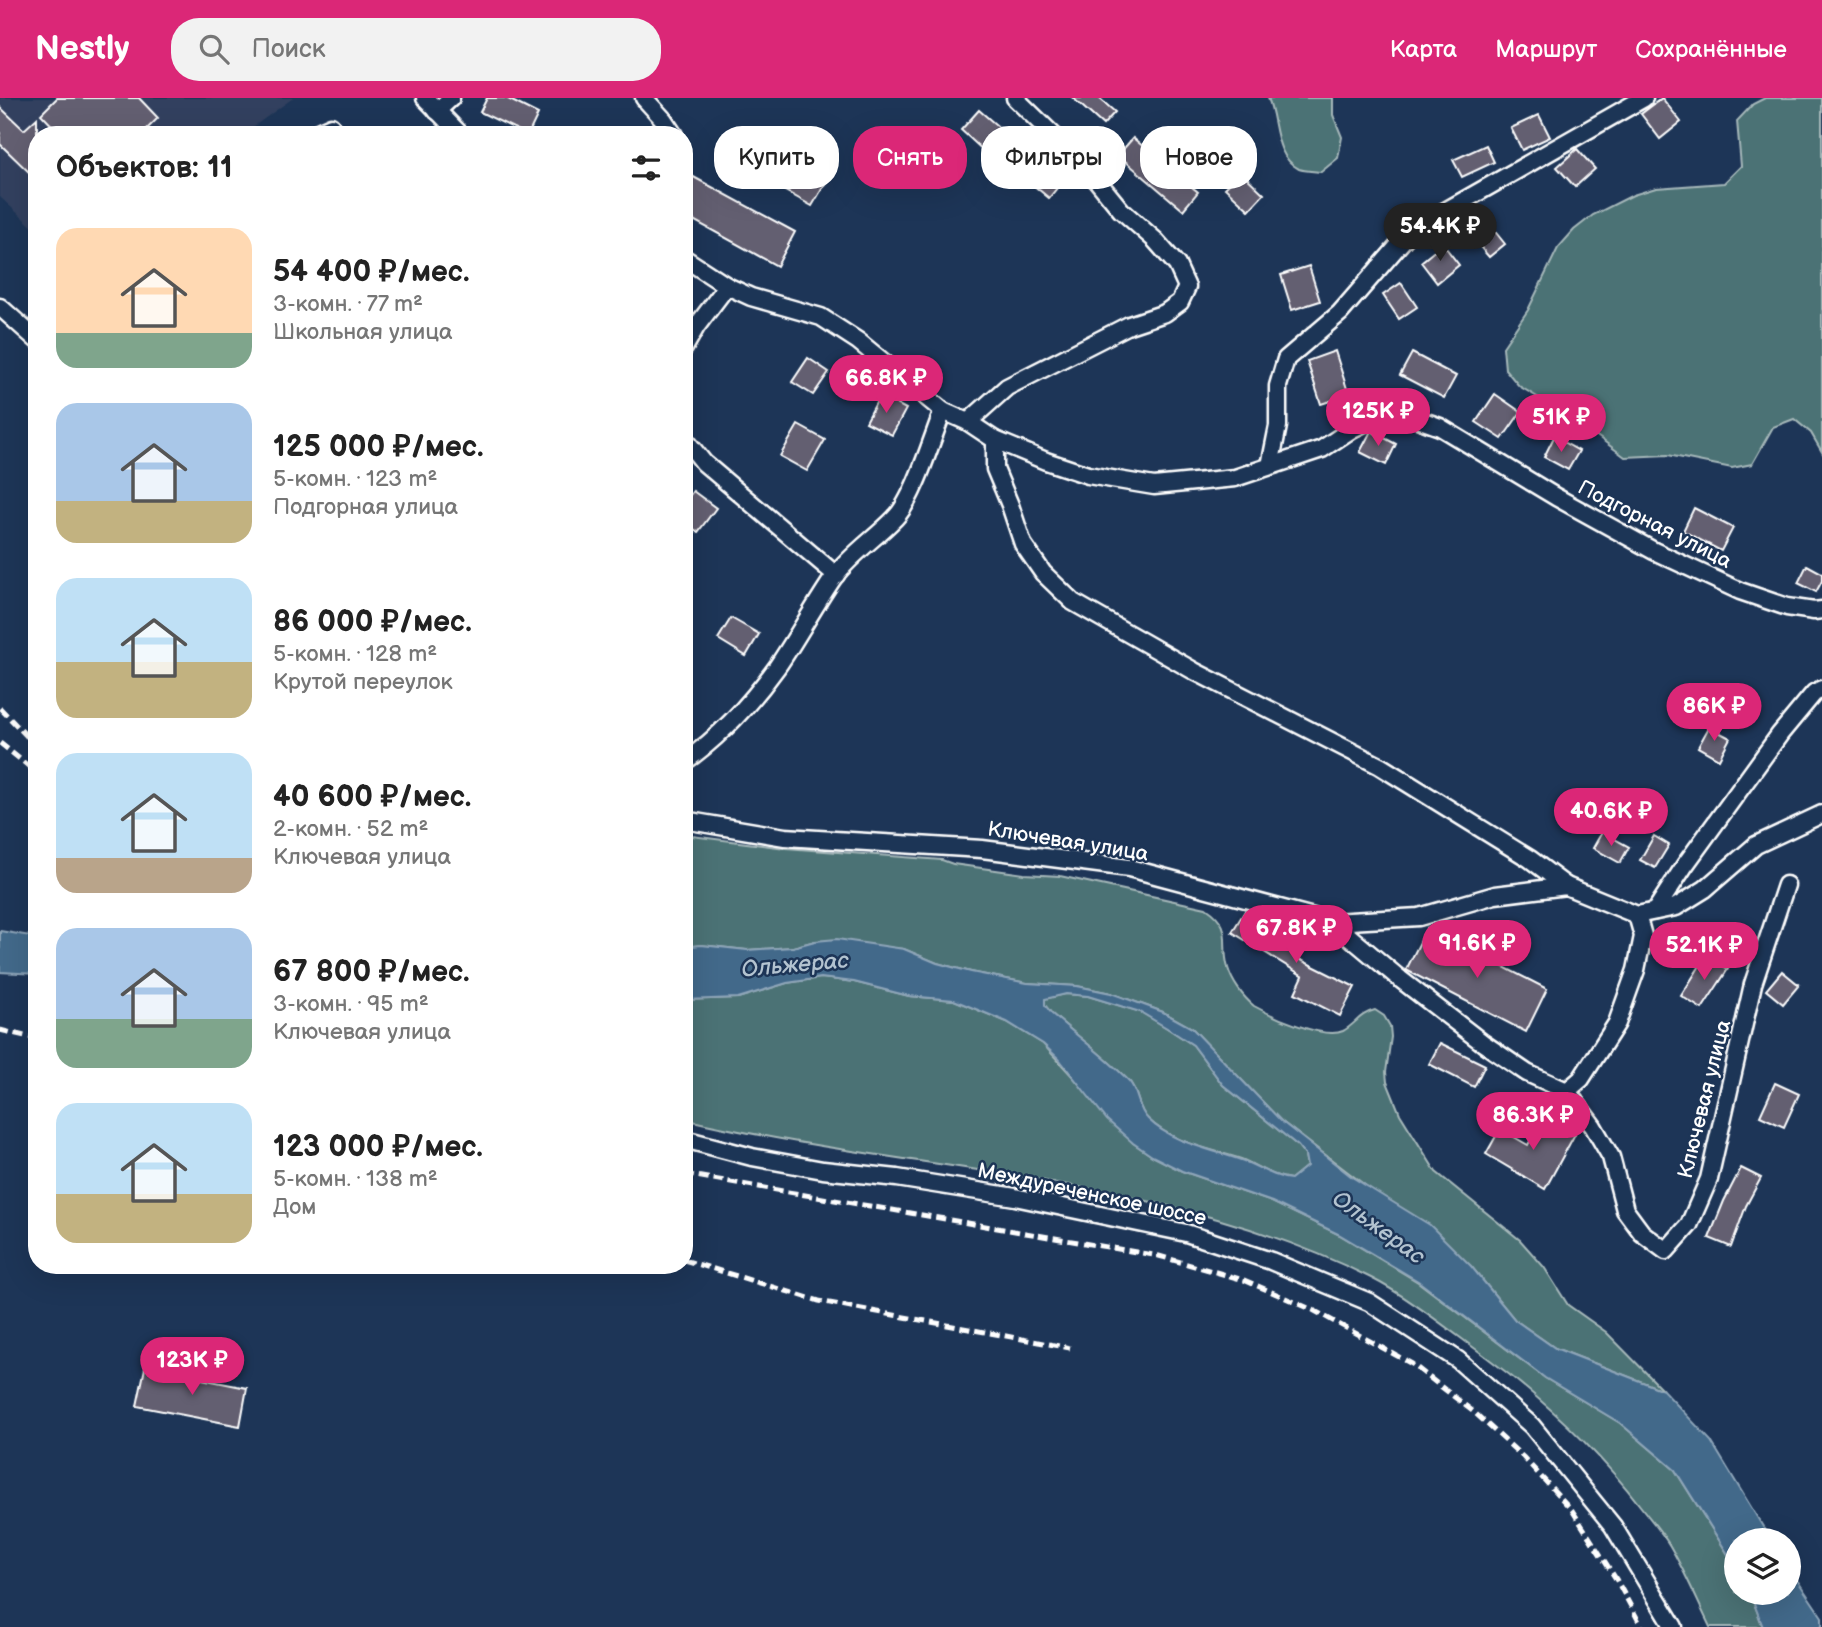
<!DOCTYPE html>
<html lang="ru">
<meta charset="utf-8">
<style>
:root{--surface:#fff;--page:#f2f2f2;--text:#222;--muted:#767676;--accent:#db2777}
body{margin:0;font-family:"Balsamiq Sans",sans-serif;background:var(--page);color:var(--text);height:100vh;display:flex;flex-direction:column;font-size:26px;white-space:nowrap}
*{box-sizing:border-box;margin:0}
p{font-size:23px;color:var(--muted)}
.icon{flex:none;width:38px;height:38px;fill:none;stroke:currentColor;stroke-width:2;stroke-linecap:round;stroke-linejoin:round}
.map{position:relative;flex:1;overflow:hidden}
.side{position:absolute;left:28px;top:28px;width:665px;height:1148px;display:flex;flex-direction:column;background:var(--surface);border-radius:28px;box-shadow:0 7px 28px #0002}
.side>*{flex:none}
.top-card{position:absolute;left:714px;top:28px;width:665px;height:63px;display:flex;gap:14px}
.controls{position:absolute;left:1724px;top:1430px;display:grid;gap:14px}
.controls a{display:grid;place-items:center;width:77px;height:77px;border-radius:50%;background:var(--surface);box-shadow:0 7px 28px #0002;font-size:35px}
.price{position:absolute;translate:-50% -60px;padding:0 16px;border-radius:24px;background:var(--accent);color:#fff;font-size:23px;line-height:46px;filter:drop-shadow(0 2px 4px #0008)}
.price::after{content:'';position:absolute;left:50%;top:42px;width:21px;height:16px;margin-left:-10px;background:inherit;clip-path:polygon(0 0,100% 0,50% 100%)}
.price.current{background:#222;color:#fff}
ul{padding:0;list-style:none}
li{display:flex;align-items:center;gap:21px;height:175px;padding:0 28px}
li span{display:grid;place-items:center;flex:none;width:196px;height:140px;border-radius:21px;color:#555}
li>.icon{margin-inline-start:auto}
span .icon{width:84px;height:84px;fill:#fffc;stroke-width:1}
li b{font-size:30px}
h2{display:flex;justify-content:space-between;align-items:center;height:84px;padding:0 28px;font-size:30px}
.tag{padding:0 24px;border-radius:28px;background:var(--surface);box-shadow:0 7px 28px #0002;font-size:24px;line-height:63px}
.tag.current{background:var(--accent);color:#fff}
header{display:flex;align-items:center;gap:42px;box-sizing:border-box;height:98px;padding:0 35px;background:var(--accent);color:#fff}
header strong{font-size:33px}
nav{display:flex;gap:38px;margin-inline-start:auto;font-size:24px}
.search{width:490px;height:63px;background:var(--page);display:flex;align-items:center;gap:18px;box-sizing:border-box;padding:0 24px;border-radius:28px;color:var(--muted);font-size:26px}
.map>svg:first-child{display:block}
</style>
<header>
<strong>Nestly</strong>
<div class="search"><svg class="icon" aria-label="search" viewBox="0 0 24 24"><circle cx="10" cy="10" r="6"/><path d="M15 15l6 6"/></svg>Поиск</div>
<nav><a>Карта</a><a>Маршрут</a><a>Сохранённые</a></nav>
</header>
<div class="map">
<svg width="1822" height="1529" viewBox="0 0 1822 1529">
<rect width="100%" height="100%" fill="#1d3557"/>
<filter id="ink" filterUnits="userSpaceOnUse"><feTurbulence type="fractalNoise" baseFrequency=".0143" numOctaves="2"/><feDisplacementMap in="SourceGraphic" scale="14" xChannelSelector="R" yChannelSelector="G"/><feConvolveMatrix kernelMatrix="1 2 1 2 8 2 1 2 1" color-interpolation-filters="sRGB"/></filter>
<g filter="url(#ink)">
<!-- built -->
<path fill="#32415f" d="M0,0h293l-51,37h-205v96l-37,-34z"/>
<!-- green -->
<g fill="#4c7275" stroke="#a6b8ba" stroke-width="2">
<path d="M1268,0h65v17l9,22 -4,21 -17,14c-6,-1 -16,-1 -22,-3 -26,-14 -21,-48 -31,-71z"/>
<path d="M1765,0h57v354l-11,-19 -17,-14 -21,8 -21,37 -20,4 -64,-13 -43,2 -51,-38 -55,-33 -14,-17 -2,-22 25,-37 30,-62 16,-18 19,-15 40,-20 23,-7 68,-5 17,-17 -4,-45 16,-17z"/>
<path d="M684,737l102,13 156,12 11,4 71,10 36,2 146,32c29,19 14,34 22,60 4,14 15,29 26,38 18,10 70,34 89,25 13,-7 16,-17 32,-21l9,6 6,10 1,11 -5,35 1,10 13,32 36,58 84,68 24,27 24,38 38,27 57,58 -108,-42 -40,-28 -44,-54 -190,-145 -89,-93 -29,-16 -52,-19 -34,-7 -50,-3 -56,-11 -34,-9 -33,-14 -89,-8 -22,6 -46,3 -46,-5 -17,2z"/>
<path d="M821,880l33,4 55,14 45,4 53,22 36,22 90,99 19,13 30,15 90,31 68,33 78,47 127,96 75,45 55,47 61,97v25l14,1 13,34h-53c-13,-27 -25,-55 -40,-81 -8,-14 -19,-26 -29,-39 -45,-59 -100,-110 -160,-154 -33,-24 -74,-57 -110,-75 -210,-106 -461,-105 -687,-159v-119l54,-2 49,-15z"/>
<path d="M1066,896l22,2 53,16 26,16 26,17 30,40 75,61 7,9 2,11 -16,13c-19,-2 -33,-13 -50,-20 -30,-10 -69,-16 -93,-40 -11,-10 -9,-27 -19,-38 -23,-24 -52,-45 -77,-67l-7,-9 -1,-6z"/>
</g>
<!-- water -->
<g fill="#42698a" stroke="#8ea5b9" stroke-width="2" fill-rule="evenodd">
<path d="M0,833l37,6v37l-37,-2z"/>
<path d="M837,841l67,10 33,14 34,9 56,11 50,3 34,7 52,19 29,16 89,93 71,56 78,48 41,41 44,54 40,28 108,42 48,51 60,99h-35v27l-61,-97 -55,-47 -75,-45 -127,-97 -78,-46 -68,-33 -90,-31 -30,-15 -19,-13 -26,-23 -48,-61 -16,-15 -36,-22 -53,-22 -45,-4 -55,-14 -33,-4 -34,5 -49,15 -54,2v-53l17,-2 46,5 46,-3 22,-6zM1066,896l22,2 52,16 27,16 26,17 30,40 75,61 7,9 2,11 -16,13c-19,-2 -33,-13 -50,-19 -30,-11 -69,-17 -93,-41 -11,-10 -9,-27 -19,-38 -23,-24 -52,-45 -77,-67l-7,-9v-6z"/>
<path d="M1789,1470l33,49v10h-59l-13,-34 38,-1z"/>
</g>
<!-- building -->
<g fill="#635e71" stroke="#fff" stroke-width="2">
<path d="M57,0h82l19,20 -17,17h-80l-20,-21z"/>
<path d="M487,0h19l32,16 -10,21 -48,-23z"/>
<path d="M1073,0h26l16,14 -12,13z"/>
<path d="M1662,0l19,24 -21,17 -19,-25z"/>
<path d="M0,9l24,23 13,-12v62l-37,-36z"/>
<path d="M979,12l24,21 -18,21 -24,-22z"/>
<path d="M1539,17l11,22 -28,13 -11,-22z"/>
<path d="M1133,40l65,54 -15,18 -65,-55z"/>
<path d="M1486,47l8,17 -32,15 -9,-17z"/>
<path d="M1577,51l18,20 -20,18 -18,-20z"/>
<path d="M799,57l32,19 -19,32 -32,-18z"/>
<path d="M1043,71l18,14 -12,15 -17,-14z"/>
<path d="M1241,74l23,22 -15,16 -24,-22z"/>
<path d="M688,76l107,58 -18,34 -93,-51v-34z"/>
<path d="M1485,121l20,25 -16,13 -21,-24z"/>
<path d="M1443,146l16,21 -22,18 -16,-21z"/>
<path d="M1309,168l11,35 -28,9 -11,-35z"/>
<path d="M1401,185l16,24 -18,12 -16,-24z"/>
<path d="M1335,253l14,44 -28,9 -14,-43z"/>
<path d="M1412,255l44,23 -12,22 -44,-23z"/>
<path d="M808,260l21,14 -16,23 -21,-13z"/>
<path d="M1495,296l26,18 -19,27 -26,-17z"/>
<path d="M880,297l26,14 -14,26 -26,-13z"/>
<path d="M798,327l27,15 -18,31 -27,-15z"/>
<path d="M1371,333l25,13 -10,21 -26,-13z"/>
<path d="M1554,339l25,14 -11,19 -24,-13z"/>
<path d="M693,393l23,17 -18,24 -14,-10v-19z"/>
<path d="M1694,410l39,20 -12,23 -38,-20z"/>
<path d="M1807,467l15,8v8l-6,11 -18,-9z"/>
<path d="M731,520l28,16 -13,22 -28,-17z"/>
<path d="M1709,629l21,11 -11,21 -21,-12z"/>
<path d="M1602,734l27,15 -9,16 -27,-15z"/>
<path d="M1654,738l15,9 -14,23 -15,-8z"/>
<path d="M1245,813l57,35 -7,11 60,30 -15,29 -45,-23 8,-17 -71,-44z"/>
<path d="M1427,830l120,61 -21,43 -120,-62z"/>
<path d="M1706,858l22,13 -26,40 -21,-13z"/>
<path d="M1782,873l17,14 -16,19 -17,-14z"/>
<path d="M1440,945l45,22 -11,22 -45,-23z"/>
<path d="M1775,985l24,11 -15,33 -24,-11z"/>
<path d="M1544,1018l31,18 -30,55 -59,-35 14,-25 28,16z"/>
<path d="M1741,1070l20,10 -15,28 -15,41 -22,-9 15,-37z"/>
<path d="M145,1270l102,20 -7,38 -103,-20z"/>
</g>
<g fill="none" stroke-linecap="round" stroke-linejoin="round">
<defs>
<g id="minor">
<path d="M425,0l36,37"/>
<path d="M644,0l20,22 10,15"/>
<path d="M437,13l14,-13"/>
<path d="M311,37l20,-9"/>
<path d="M684,160l43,28 24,11 70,20 37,24 85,70c-11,27 -29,88 -48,107 -19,20 -44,36 -61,59 -20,29 -37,61 -57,90 -26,36 -57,70 -93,95"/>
<path d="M0,209l37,33"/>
<path d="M684,250l12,-21 31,-41"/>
<path d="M943,313l25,11 27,18 51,21 42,14 66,11 81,-8 87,-29 30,-20 29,-14 20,-2 39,14 116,70 98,54 86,40 47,16 27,4 8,-1"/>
<path d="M968,324l39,-35 122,-62 36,-12 15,-11 7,-15 -10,-22 -22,-25 -34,-30 -35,-43 -71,-69"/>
<path d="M684,340l20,25 132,112"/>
<path d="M995,342v29l15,36 13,39 20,29 30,29 121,69 186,95 150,93 36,27"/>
<path d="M1270,368l8,-40v-40l8,-27 54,-46 72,-83 232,-132"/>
<path d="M684,722l101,17 197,12 147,19 203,54 87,-5 76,-22 71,-9 71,29 39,-8 29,-18 51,-44 66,-31"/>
<path d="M1655,813l30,-46 95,-131 34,-41 8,-4"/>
<path d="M1332,824l68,57 83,64 44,30 40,18 26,35 18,31 14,53 17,23 24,18 23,-26 20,-46 44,-195 33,-99"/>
<path d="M1567,993l14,-12 36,-56 19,-53 7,-34 -6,-21"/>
<path d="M684,1041l68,18 71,13 74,8 118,19 171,36 85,28 98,41 89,58 74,66 81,100 61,101"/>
</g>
</defs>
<!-- minor casing -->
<use href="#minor" stroke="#fff" stroke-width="21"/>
<!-- minor -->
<use href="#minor" stroke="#1d3557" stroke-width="16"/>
<!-- rail -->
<g stroke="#fff" stroke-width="5" stroke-dasharray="10 5" stroke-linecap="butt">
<path d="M0,610l37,39"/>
<path d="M0,645l37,30"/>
<path d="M0,932l37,9"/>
<path d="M684,1076l475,82 85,24 69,30 99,54 63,49 48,44 49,53 44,69 26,48"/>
<path d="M684,1162l135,41 251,47"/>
</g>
</g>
</g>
<g text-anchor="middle" stroke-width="5" stroke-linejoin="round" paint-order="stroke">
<!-- street labels -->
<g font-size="21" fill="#fff" stroke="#1d3557">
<text transform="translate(1655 426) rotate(27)" y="7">Подгорная улица</text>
<text transform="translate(1068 743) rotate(9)" y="7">Ключевая улица</text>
<text transform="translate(1704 1001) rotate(-76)" y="7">Ключевая улица</text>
<text transform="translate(1092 1096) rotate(12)" y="7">Междуреченское шоссе</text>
</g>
<!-- water labels -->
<g font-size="23" font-style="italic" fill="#b3c3d0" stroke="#1d3557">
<text transform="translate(795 866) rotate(-5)" y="8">Ольжерас</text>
<text transform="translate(1379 1129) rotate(36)" y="8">Ольжерас</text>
</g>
</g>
</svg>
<div class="controls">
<a><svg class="icon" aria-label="layers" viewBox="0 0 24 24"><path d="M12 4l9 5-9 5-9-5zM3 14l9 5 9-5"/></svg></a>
</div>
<b class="price current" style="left:1440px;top:165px">54.4K ₽</b>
<b class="price" style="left:886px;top:317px">66.8K ₽</b>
<b class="price" style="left:1378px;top:350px">125K ₽</b>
<b class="price" style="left:1561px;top:356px">51K ₽</b>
<b class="price" style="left:1714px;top:645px">86K ₽</b>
<b class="price" style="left:1611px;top:750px">40.6K ₽</b>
<b class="price" style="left:1296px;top:867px">67.8K ₽</b>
<b class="price" style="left:1477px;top:882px">91.6K ₽</b>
<b class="price" style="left:1704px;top:884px">52.1K ₽</b>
<b class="price" style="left:1533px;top:1054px">86.3K ₽</b>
<b class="price" style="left:192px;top:1299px">123K ₽</b>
<div class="top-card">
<a class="tag">Купить</a>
<a class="tag current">Снять</a>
<a class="tag">Фильтры</a>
<a class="tag">Новое</a>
</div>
<section class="side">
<h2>Объектов: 11<svg class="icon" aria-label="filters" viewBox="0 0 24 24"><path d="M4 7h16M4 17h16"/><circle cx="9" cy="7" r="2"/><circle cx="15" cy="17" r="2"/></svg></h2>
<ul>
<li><span style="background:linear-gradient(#ffd9b3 75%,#7fa58c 0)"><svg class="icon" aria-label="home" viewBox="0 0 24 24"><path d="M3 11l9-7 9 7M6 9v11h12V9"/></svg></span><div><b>54 400 ₽/мес.</b><p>3-комн. · 77 m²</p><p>Школьная улица</p></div></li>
<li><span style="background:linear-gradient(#a9c7e8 70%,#c2b280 0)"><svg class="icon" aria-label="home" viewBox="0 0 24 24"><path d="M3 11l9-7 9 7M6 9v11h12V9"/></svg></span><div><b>125 000 ₽/мес.</b><p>5-комн. · 123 m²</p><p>Подгорная улица</p></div></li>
<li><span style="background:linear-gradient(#bfe0f5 60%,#c2b280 0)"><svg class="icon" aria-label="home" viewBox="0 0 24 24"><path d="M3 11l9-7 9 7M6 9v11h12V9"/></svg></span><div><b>86 000 ₽/мес.</b><p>5-комн. · 128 m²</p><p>Крутой переулок</p></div></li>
<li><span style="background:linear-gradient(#bfe0f5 75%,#b9a48a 0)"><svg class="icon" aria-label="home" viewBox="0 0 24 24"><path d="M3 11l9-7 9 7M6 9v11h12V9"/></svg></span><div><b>40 600 ₽/мес.</b><p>2-комн. · 52 m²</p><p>Ключевая улица</p></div></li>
<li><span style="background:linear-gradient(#a9c7e8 65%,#7fa58c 0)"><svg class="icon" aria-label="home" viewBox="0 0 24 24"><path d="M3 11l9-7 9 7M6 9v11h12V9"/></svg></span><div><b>67 800 ₽/мес.</b><p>3-комн. · 95 m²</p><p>Ключевая улица</p></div></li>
<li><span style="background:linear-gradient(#bfe0f5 65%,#c2b280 0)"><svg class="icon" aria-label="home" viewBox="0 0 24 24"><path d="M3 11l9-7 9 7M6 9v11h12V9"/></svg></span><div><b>123 000 ₽/мес.</b><p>5-комн. · 138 m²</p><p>Дом</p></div></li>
</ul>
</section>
</div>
